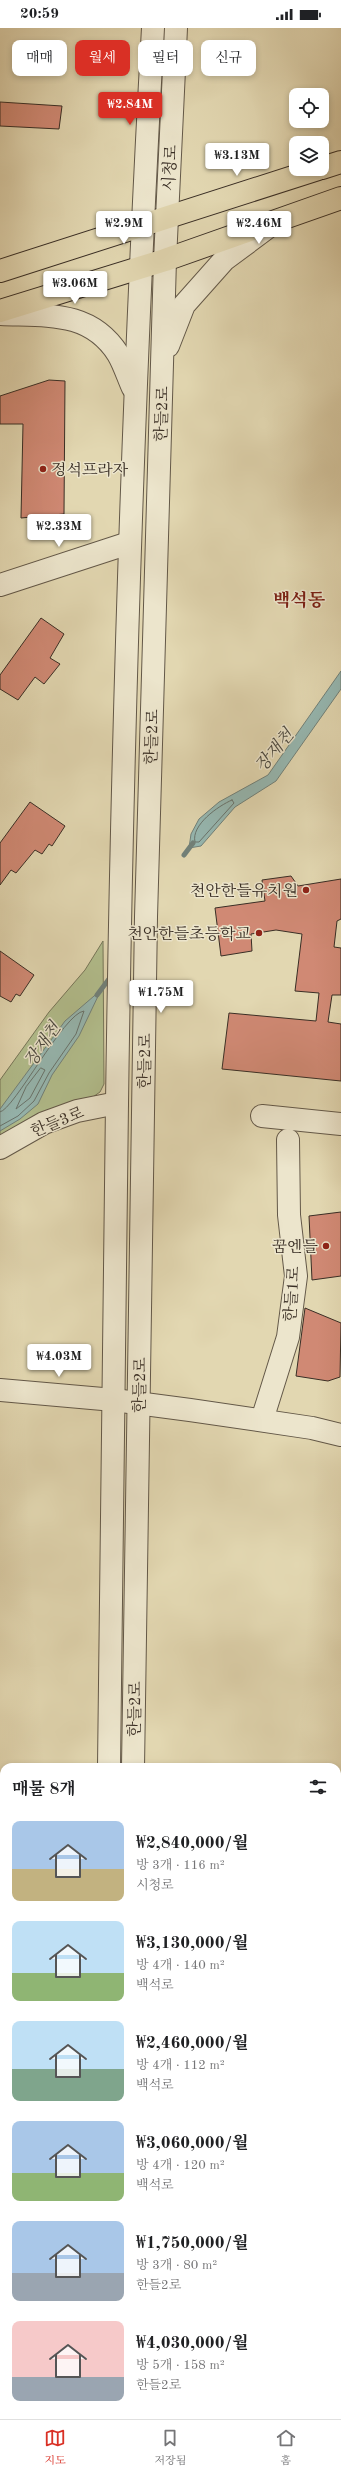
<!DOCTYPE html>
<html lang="ko">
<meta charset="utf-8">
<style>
:root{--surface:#fff;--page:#f6f6f6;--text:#202124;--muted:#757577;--line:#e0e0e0;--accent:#d93025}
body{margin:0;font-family:"Old Standard TT","Noto Serif KR",serif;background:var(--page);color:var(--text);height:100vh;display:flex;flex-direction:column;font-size:15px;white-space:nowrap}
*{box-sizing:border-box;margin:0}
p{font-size:13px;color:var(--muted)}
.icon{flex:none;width:22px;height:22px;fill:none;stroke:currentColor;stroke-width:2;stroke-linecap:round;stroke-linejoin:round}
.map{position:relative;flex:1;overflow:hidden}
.details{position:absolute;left:0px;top:1735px;width:341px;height:656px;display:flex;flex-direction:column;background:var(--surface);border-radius:12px 12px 0 0;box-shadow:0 2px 6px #0003}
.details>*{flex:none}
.top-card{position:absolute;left:12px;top:12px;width:317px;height:36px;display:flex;gap:8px}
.tools{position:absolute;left:289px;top:60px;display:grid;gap:8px}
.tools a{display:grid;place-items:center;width:40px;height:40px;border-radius:8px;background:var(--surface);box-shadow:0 2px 6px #0003;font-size:20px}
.price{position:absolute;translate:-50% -34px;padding:0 9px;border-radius:4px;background:#fff;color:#222;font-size:13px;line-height:26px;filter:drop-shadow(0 1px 2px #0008)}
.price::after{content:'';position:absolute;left:50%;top:24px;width:12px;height:9px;margin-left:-6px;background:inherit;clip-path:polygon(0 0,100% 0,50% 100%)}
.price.active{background:var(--accent);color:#fff}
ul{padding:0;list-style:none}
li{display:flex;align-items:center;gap:12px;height:100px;padding:0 12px}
li span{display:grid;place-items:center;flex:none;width:112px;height:80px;border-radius:8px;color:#555}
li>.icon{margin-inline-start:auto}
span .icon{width:48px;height:48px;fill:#fffc;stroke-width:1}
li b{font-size:17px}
h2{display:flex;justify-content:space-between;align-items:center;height:48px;padding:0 12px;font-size:17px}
.tag{padding:0 14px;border-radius:8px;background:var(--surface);box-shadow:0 2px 6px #0003;font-size:14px;line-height:36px}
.tag.active{background:var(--accent);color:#fff}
.status{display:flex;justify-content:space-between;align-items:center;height:28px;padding:0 20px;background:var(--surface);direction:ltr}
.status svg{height:11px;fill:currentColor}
.tab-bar{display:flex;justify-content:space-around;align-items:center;height:56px;border-top:1px solid var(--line);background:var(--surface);font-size:11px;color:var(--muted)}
.tab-bar a{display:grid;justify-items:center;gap:2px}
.tab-bar .active{color:var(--accent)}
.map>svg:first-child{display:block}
</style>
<div class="status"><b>20:59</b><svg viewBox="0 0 49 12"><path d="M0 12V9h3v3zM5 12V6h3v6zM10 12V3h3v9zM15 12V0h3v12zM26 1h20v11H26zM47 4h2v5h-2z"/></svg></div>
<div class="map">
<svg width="341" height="2391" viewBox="0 0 341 2391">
<rect width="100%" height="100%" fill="#e2d7b1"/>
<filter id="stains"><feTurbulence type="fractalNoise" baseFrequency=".005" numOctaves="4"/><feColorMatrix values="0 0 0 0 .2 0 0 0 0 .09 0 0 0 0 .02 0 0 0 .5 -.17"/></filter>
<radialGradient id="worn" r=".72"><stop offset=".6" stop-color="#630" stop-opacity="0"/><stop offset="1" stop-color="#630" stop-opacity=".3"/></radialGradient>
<!-- green -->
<g fill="#b2be8d" stroke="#767659">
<path d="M103,913l1,143 -4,8 -13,9 -87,38v-59l49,-68 36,-42z"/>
<path d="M4,2337v50h7l-3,4h-8v-25z"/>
</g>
<!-- water -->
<g fill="#96b8b2" stroke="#71817a">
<path d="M341,643v18l-65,92 -41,26 -34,39 -12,2 2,-14 8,-15 20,-17 49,-27z"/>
<path d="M101,962l-22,46 -27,39 -14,29 -18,15 -20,12v-22l65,-88z"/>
</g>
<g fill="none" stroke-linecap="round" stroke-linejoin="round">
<!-- shore -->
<g stroke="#68736c" stroke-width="1">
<path d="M232,772l2,3 -35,39h-4c-4,-17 23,-36 37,-42z"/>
<path d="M41,1040l4,2 -15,28 -14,11 10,-22z"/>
<path d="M0,1084c14,-2 64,-99 84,-101l-8,23 -27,39 -15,28 -16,15 -18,10"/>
</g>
<!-- stream -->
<g stroke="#71817a" stroke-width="5">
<path d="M184,827l9,-12"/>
<path d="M97,967l12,-16"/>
</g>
</g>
<!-- building -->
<g fill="#d08974" stroke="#392e25">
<path d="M0,74l62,4 -3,23 -59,-3z"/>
<path d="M49,352l16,1 -1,133 -43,4 2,-94h-23v-28z"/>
<path d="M41,590l23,16 -14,24 10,6 -16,20 -9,-7 -17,23 -18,-11v-14z"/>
<path d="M30,774l35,24 -13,20 -3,-2 -7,10 -7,-4 -19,23 -5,-3 -11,15v-42z"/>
<path d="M291,848l7,10 43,-7v40l-4,2 -3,26 7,1v47h-9l-4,27 13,2v57l-119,-12 7,-56 87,8 3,-28 -24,-2 7,-57 -26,-4 -25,4 1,17 -31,5 -6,-48 50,-7 -3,-21z"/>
<path d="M0,923l34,24 -14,21 -4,-2 -5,8 -11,-6z"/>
<path d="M341,1184v64l-29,4 -3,-64z"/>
<path d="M305,1280l36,15 -1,54 -12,4 -32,-5z"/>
</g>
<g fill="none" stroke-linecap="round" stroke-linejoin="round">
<defs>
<g id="minor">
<path d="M0,286c46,2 90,-4 118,40 6,10 10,23 15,34"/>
<path d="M168,318l16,-41 40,-45 47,-35"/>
<path d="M0,557l129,-42"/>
<path d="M262,1088l79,8"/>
<path d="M0,1120l44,-25 33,-12 40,-8"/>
<path d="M0,1362l114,10 76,10 122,18 29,7"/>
<path d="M262,1392l26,-83 8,-61 -7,-61 -1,-75"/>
<path d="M109,1739c4,-221 4,-443 8,-664 5,-359 16,-717 36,-1075"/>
<path d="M133,1739l13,-850 19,-657 11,-232"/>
<path d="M0,2008h4"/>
<path d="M337,2045l4,1"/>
<path d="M337,2279h4"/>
<path d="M337,2302h4"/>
<path d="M40,2391l1,-4"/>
<path d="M72,2391v-4"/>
</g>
<g id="major">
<path d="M322,140l19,-6"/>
<path d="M0,243l318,-102"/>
<path d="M0,283l165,-51 176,-62"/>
</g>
</defs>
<!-- minor casing -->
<use href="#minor" stroke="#635848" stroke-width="24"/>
<!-- major casing -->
<use href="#major" stroke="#392e25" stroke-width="24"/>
<!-- minor -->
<use href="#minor" stroke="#ece5cc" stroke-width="22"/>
<!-- major -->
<use href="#major" stroke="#e2d7b1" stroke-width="22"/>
</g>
<!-- markers -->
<g fill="#8f2418" stroke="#ece5cc" stroke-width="1.5">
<circle cx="43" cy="441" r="4"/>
<circle cx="306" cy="862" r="4"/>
<circle cx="259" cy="905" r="4"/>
<circle cx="326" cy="1218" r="4"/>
</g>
<g text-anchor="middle" stroke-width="3" stroke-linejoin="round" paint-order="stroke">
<!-- street labels -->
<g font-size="16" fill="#392e25" stroke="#ece5cc">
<text transform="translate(169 140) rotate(-87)" y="6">시청로</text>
<text transform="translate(161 386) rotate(-88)" y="6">한들2로</text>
<text transform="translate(151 709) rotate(-88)" y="6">한들2로</text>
<text transform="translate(144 1033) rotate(-89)" y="6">한들2로</text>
<text transform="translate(57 1093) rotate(-22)" y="6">한들3로</text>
<text transform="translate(291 1266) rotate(-86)" y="6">한들1로</text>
<text transform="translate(139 1357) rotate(-89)" y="6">한들2로</text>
<text transform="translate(134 1681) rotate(-89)" y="6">한들2로</text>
</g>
<!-- poi labels -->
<g font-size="16" fill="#392e25" stroke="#ece5cc" text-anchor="end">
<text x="51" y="447" text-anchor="start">정석프라자</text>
<text x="298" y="868">천안한들유치원</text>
<text x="251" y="911">천안한들초등학교</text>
<text x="318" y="1224">꿈엔들</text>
</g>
<!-- water labels -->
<g font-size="17" font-style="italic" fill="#4c4a41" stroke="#ece5cc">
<text transform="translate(274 722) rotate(-50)" y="6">장재천</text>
<text transform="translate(42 1016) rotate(-55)" y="6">장재천</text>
</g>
<!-- quarter labels -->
<g font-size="18" font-weight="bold" fill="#7a1f14" stroke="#ece5cc">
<text x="299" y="578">백석동</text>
</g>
</g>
<rect width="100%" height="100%" filter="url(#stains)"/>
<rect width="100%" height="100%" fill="url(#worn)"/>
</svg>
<div class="tools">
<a><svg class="icon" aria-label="locate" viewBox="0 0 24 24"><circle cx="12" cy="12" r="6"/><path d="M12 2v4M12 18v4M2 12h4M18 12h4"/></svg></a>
<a><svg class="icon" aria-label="layers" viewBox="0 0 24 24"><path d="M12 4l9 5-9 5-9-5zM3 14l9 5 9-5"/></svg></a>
</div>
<b class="price active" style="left:130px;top:98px">₩2.84M</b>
<b class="price" style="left:237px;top:149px">₩3.13M</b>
<b class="price" style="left:124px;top:217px">₩2.9M</b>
<b class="price" style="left:259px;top:217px">₩2.46M</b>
<b class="price" style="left:75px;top:277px">₩3.06M</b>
<b class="price" style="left:59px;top:520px">₩2.33M</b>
<b class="price" style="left:161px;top:986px">₩1.75M</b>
<b class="price" style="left:59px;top:1350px">₩4.03M</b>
<div class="top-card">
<a class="tag">매매</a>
<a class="tag active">월세</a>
<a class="tag">필터</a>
<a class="tag">신규</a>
</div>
<section class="details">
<h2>매물 8개<svg class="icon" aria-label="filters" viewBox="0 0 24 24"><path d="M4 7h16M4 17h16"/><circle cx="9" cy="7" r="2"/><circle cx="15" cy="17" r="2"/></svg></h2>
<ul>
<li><span style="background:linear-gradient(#a9c7e8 60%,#c2b280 0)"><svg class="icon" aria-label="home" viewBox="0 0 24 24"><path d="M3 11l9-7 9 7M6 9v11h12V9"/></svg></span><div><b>₩2,840,000/월</b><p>방 3개 · 116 m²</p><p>시청로</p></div></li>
<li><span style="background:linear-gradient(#bfe0f5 65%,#8fb573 0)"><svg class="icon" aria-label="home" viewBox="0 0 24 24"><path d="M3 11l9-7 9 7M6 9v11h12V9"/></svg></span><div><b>₩3,130,000/월</b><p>방 4개 · 140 m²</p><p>백석로</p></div></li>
<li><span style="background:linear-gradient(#bfe0f5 60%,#7fa58c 0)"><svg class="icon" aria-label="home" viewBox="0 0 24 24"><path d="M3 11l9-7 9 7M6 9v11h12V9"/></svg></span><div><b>₩2,460,000/월</b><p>방 4개 · 112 m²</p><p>백석로</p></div></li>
<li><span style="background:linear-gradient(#a9c7e8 65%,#8fb573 0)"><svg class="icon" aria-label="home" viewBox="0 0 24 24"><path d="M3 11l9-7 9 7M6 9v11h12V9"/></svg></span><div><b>₩3,060,000/월</b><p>방 4개 · 120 m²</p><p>백석로</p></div></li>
<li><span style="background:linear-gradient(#a9c7e8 65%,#9aa5b1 0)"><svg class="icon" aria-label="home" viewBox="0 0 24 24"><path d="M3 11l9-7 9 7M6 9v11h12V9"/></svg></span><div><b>₩1,750,000/월</b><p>방 3개 · 80 m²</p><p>한들2로</p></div></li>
<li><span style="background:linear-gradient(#f6c9c9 70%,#9aa5b1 0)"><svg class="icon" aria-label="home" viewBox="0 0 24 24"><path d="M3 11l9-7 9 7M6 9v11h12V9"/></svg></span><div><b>₩4,030,000/월</b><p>방 5개 · 158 m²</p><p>한들2로</p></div></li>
</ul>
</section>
</div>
<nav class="tab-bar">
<a class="active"><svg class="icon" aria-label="map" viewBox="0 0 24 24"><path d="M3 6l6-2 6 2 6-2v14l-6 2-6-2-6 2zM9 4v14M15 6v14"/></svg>지도</a>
<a><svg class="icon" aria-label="saved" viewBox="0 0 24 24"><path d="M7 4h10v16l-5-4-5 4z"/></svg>저장됨</a>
<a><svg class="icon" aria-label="home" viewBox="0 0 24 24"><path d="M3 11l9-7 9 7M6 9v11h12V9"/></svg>홈</a>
</nav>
